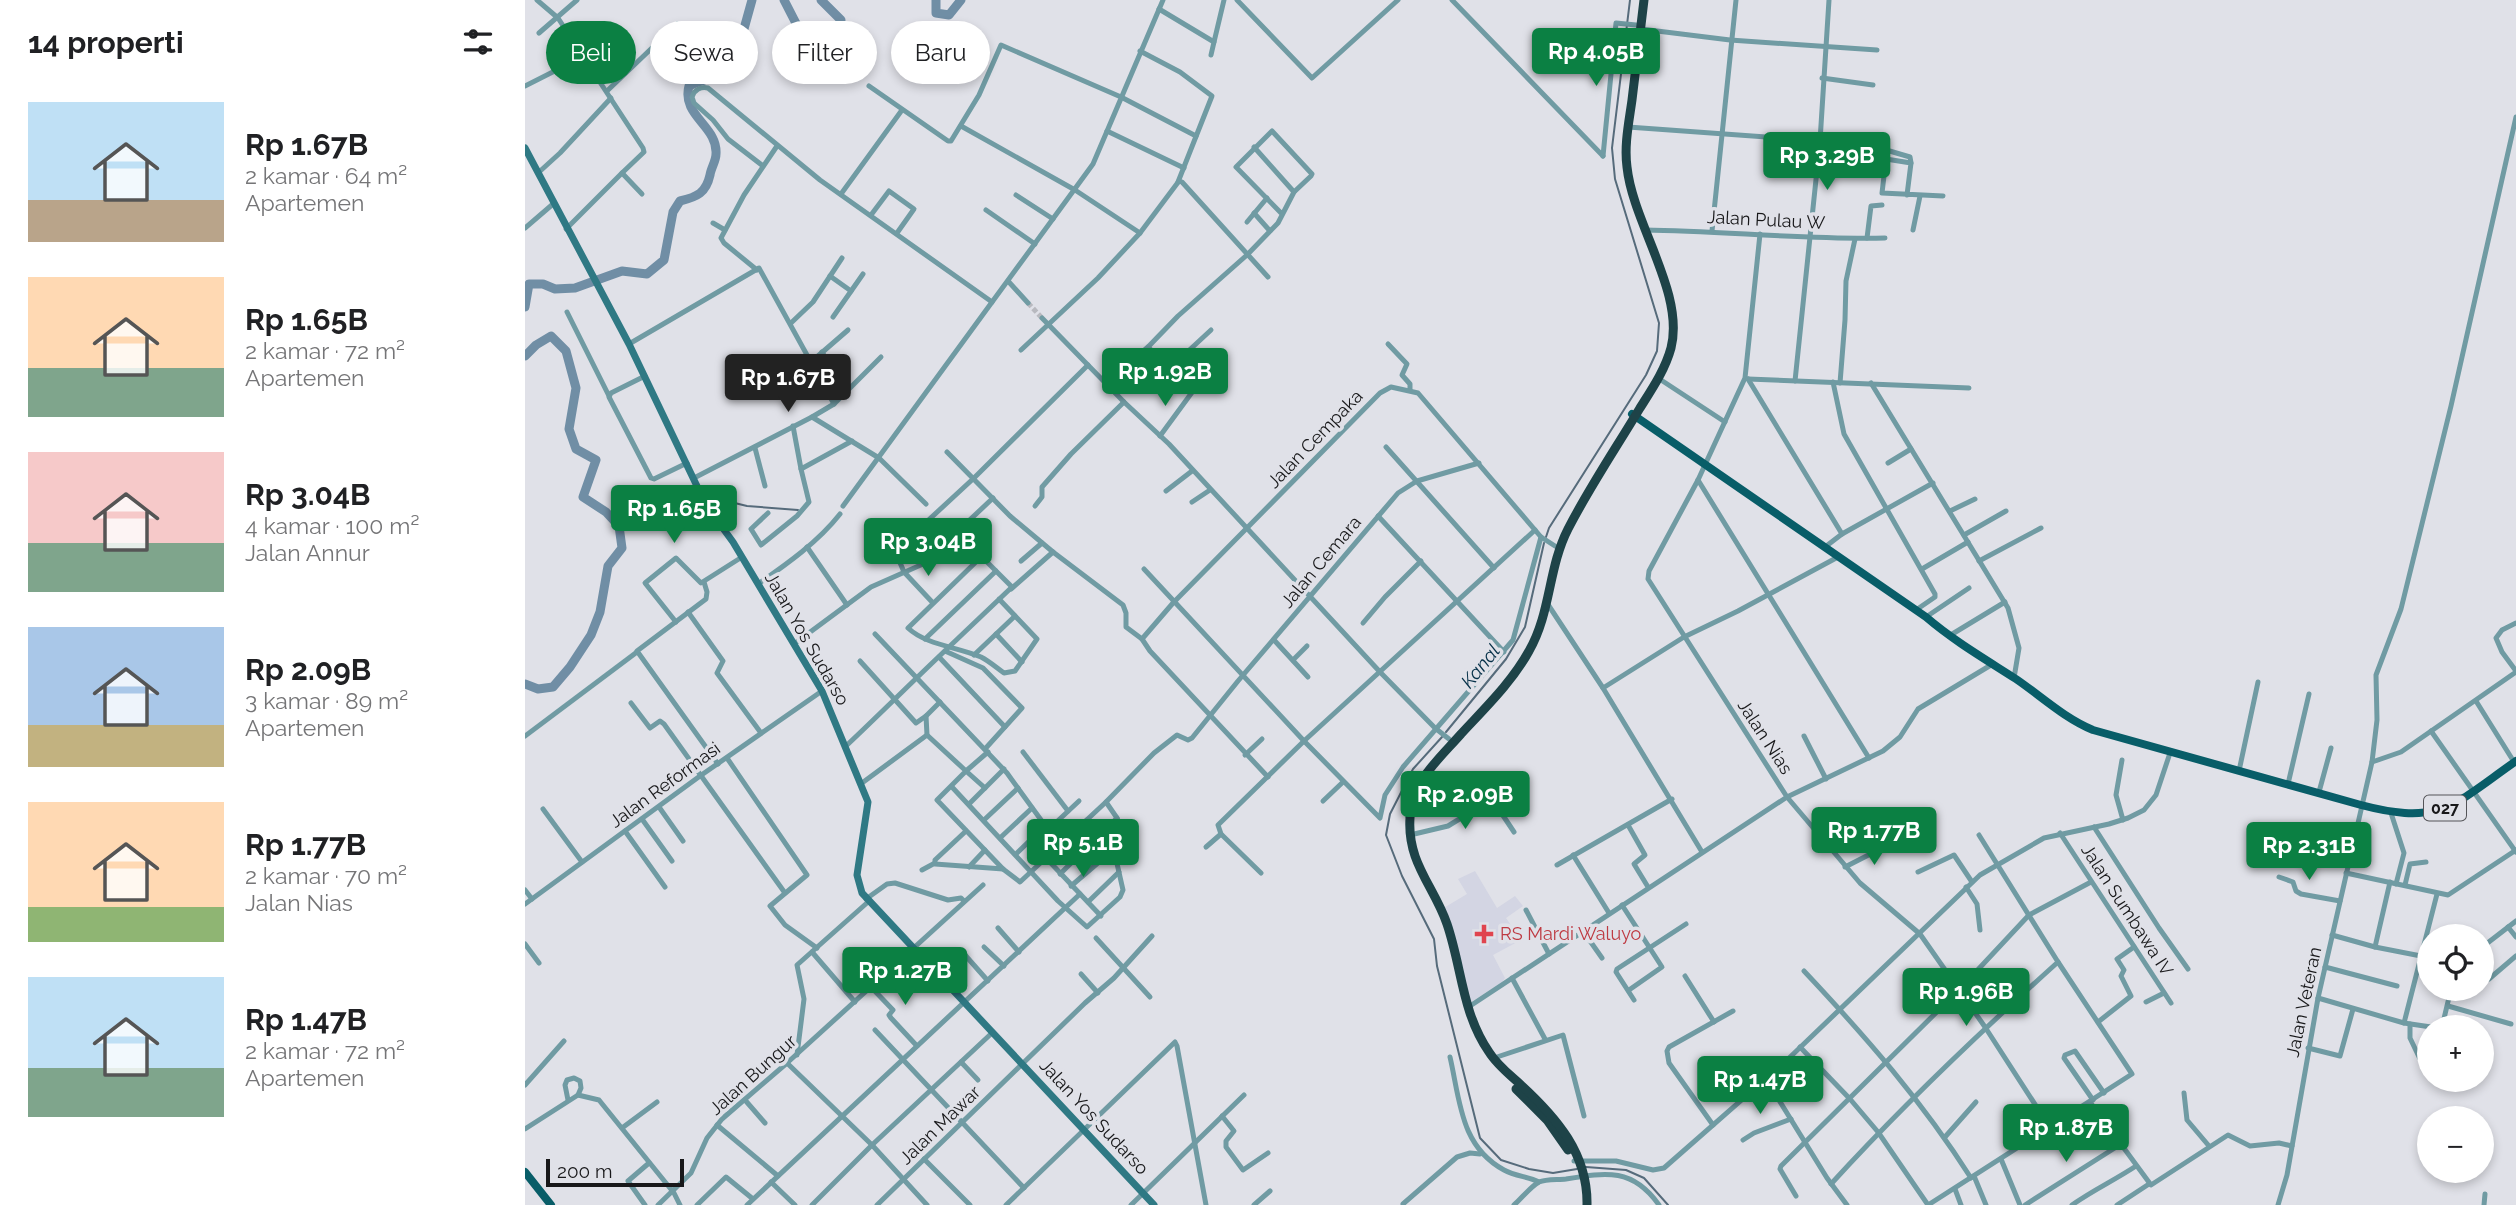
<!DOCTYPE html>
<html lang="id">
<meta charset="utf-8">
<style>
:root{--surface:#fff;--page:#f2f2f2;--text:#202124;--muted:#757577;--accent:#0b8043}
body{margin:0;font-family:Raleway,sans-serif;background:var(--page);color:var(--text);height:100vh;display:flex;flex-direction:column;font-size:26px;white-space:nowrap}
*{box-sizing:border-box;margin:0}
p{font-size:23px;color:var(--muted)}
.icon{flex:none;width:38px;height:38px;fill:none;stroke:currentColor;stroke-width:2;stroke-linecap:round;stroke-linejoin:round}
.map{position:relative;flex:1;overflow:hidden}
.sheet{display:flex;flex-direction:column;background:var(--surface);width:525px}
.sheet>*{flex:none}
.banner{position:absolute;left:21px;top:21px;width:665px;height:63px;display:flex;gap:14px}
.fabs{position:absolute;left:1892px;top:924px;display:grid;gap:14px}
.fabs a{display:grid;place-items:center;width:77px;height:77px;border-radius:50%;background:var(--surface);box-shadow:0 4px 10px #0003;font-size:35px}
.scale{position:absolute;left:21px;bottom:18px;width:138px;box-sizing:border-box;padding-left:7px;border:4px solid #18181a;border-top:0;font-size:19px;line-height:24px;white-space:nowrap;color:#18181a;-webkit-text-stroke:5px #e0e1e8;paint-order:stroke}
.price{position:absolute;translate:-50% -60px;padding:0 16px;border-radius:7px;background:var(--accent);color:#fff;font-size:23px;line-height:46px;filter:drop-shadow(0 2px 4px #0008)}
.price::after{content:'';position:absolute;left:50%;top:42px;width:21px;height:16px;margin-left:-10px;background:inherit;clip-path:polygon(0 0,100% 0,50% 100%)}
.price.active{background:#222;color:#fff}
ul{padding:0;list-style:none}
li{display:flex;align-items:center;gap:21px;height:175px;padding:0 28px}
li span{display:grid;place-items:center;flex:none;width:196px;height:140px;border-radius:0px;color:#555}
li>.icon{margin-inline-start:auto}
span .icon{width:84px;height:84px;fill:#fffc;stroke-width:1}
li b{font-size:30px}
h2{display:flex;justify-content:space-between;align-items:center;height:84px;padding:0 28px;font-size:30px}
.chip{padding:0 24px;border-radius:32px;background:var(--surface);box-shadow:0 4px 10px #0003;font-size:24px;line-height:63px}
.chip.active{background:var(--accent);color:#fff}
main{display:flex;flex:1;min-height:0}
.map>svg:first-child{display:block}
</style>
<main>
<section class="sheet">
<h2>14 properti<svg class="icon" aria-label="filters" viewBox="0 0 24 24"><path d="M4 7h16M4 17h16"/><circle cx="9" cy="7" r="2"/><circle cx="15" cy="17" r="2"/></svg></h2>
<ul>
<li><span style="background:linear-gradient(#bfe0f5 70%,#b9a48a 0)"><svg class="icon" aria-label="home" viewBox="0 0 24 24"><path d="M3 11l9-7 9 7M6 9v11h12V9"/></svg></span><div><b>Rp 1.67B</b><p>2 kamar · 64 m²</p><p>Apartemen</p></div></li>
<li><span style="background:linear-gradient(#ffd9b3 65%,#7fa58c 0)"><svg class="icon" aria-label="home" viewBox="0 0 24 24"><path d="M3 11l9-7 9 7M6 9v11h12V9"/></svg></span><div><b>Rp 1.65B</b><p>2 kamar · 72 m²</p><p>Apartemen</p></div></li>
<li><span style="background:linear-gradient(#f6c9c9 65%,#7fa58c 0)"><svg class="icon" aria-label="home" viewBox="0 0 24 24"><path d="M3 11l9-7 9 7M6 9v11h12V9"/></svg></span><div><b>Rp 3.04B</b><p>4 kamar · 100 m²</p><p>Jalan Annur</p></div></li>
<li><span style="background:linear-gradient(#a9c7e8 70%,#c2b280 0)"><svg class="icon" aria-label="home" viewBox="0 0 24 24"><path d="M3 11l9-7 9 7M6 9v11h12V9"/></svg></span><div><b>Rp 2.09B</b><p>3 kamar · 89 m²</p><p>Apartemen</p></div></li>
<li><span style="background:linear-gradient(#ffd9b3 75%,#8fb573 0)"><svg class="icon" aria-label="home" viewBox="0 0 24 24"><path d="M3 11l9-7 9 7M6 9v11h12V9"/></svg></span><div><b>Rp 1.77B</b><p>2 kamar · 70 m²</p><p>Jalan Nias</p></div></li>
<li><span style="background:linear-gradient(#bfe0f5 65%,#7fa58c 0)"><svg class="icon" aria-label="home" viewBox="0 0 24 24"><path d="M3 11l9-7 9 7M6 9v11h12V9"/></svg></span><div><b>Rp 1.47B</b><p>2 kamar · 72 m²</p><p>Apartemen</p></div></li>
</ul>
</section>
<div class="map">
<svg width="1991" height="1205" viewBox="0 0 1991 1205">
<rect width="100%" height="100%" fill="#e0e1e8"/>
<!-- built -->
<path fill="#d3d5e3" d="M950,871l22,37 18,-12 8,10 -17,12 15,22 -28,15 12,23 -3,4 -31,20 -29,-93 25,-15 -9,-15z"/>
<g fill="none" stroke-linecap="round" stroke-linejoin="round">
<!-- stream -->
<g stroke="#566b7b" stroke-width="2">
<path d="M181,496l41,10 51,4"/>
<path d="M1021,537l3,-9 97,-153 11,-24 2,-28 -44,-144 -3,-31 18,-148"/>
<path d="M921,732l60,-73 19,-32 19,-84"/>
<path d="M917,737l-29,32 -23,45 -4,21 16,41 32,63 3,27 43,172 21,22 28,9 24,4 24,-4"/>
<path d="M1061,1167l40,3 18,8 24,27"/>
</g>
<!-- river -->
<g stroke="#708ea5" stroke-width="9">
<path d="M259,0l18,35 20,6 17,-9 2,-12 -20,-20"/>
<path d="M411,0v13l13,2 12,-15"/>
<path d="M0,307l4,-23h14l12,5 20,-1 47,-17 25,3 17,-14 9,-48 7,-11c17,-4 26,-8 30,-26 1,-7 6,-14 6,-21 2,-28 -35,-38 -27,-68 11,-6 24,-7 33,-15l-3,-9 -18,-12 -7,-11 10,-6c16,8 22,11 38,3l10,-36"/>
<path d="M0,356l11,-11 15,-9 15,15 10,37 -7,41 7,20 20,11 -13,37 23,15 13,14 3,22 -14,18 -8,46 -9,23 -21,32 -17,20 -15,2 -13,-5"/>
</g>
<!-- street-tunnel -->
<path stroke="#b8b9bf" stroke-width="5" stroke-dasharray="5 2.5" stroke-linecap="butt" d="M503,303l14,15"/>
<!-- street -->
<g stroke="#709ba3" stroke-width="5">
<path d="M12,0l21,18 85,130 1,4 -22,21"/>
<path d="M712,0l75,78 86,-78"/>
<path d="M927,0l151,156"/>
<path d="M634,9l55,33 -3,13"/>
<path d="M1116,29l89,11 147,10"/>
<path d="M14,33l38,-33"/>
<path d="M689,42l10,-42"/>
<path d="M615,51l40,21 32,24 -34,86"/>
<path d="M1297,78l51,7"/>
<path d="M0,86l87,-44"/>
<path d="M344,86l79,55h3l28,-46 22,-50 120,52 75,39"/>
<path d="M82,91l70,-67"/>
<path d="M436,126l114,64 65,43"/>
<path d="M1103,127l219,16 29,4 34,10 1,6"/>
<path d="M582,131l77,37"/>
<path d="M729,147l40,45"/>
<path d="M1078,156l13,-133 20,2"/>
<path d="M238,166l-35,-27 -15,-19 -19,-17 -2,-6c2,-7 9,-11 16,-9l112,92 172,122"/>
<path d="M1337,171l4,-25"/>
<path d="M13,173l22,-20 51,-55"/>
<path d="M316,194l61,-84"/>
<path d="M491,195l37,24"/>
<path d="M1382,195l4,-32 -25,-4 -4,34 61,3"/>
<path d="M461,210l49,34"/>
<path d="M729,213l16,18"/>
<path d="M346,215l18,-24 25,18 -17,24"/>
<path d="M722,222l20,-24"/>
<path d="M188,223l12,7"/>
<path d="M0,228l28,-24"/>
<path d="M41,229l56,-56 20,21"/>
<path d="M1120,230c80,1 160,10 240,8"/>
<path d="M1388,230l7,-34"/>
<path d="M1187,231l24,-231"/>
<path d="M1235,234l-15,144 -47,102 -49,91 -1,8 139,218 73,86 60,51 65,93 64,99"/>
<path d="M1342,238l4,-32 11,-1"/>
<path d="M232,270l-33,-27 -3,-5 23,-43 33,-49"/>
<path d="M305,276l21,15"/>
<path d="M483,281l20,22"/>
<path d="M42,312l42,84"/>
<path d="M308,317l30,-43"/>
<path d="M517,318l82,84 45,42 211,228 55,56 14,11"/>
<path d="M266,323l22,-21 29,-44"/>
<path d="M104,344l130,-76 75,136"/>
<path d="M863,344l19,20 -5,11 8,9v6"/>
<path d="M623,347l22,21 41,-38"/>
<path d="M496,350l77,-72 42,-45 39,-52 3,1 86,95"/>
<path d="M297,352l11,18"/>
<path d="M286,362l37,-32"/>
<path d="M120,376l-34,17 -2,4 42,81 3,1 33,-16"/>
<path d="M1133,378l67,44"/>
<path d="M1223,379l221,9"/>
<path d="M1223,379l94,155"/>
<path d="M1270,381l25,-240 9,-141"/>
<path d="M1308,382l11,52 91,160v3l-19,13"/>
<path d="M582,383l41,-36 30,-31 69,-61 31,-32 16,-31 17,-16 1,-2 -40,-43 -36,36 46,47"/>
<path d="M1315,383l5,-63 1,-39 9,-42"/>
<path d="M1346,383l137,225 11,40 -5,30"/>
<path d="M287,417l22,-13 47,-47"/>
<path d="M268,426l8,43 51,-28"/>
<path d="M635,436l33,-45 -24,-23"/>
<path d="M861,447l108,121"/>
<path d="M230,448l10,38"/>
<path d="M422,452l63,64 43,36 70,53 3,8v14l16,12"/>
<path d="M1363,463l23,-14"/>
<path d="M169,478l118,-61 67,41 47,46"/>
<path d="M1173,480l171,278"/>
<path d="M641,491l26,-20"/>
<path d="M667,502l18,-12"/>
<path d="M318,506l250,-342 70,-164"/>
<path d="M510,506l7,-9v-10l29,-33 53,-52"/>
<path d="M1425,511l25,-12"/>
<path d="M243,513l-17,16 10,16 36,-29 12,-14 -8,-33"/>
<path d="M853,516l126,136"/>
<path d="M434,532l21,26"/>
<path d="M1439,535l42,-24"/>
<path d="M282,547l40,58"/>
<path d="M1300,547l17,-13 91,-51"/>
<path d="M496,561l21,-18"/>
<path d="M1454,561l62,-33"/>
<path d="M619,569l160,172 76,77 5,-23 18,-28 110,-127 28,-103"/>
<path d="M1397,569l46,-27"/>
<path d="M179,582l3,10 -1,7 -69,52 81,113"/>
<path d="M233,584c29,-20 60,-42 82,-70"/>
<path d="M486,589l42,-37"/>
<path d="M408,603l-29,-31 -9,-21 79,-73 114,-113"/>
<path d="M1022,603l56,85 99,164"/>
<path d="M163,612l35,49 -6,12 44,60"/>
<path d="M1401,617l43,-29"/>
<path d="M151,622l-31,-39 31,-25 25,25 41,-26"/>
<path d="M838,623l22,-26 36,-36"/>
<path d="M1991,623l-14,7 -6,8 6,14 14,19"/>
<path d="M350,634l132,139 53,73"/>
<path d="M471,634l26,28"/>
<path d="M1424,636l56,-34"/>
<path d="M400,639l71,-68"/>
<path d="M749,640l34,37"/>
<path d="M269,644l77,-57 52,-23 70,-66"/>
<path d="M420,651l38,17 39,40 -37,41"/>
<path d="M449,655l41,-39"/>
<path d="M414,657l66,70"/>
<path d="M768,660l14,-14"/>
<path d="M335,661l56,62 10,-7"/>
<path d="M1078,688l81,-51 54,-26 100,-54"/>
<path d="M1951,701l38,61"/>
<path d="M415,702l-14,14 1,19 39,36 -29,29 66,69 17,13 86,-80 48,-49 23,-18 11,5 4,-2 46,-57 160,-188 19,-12 62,-18"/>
<path d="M106,703l19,25 10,-7 4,3 121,169"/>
<path d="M1906,731l85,121"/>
<path d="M0,736l112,-84"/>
<path d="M1279,736l22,43"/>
<path d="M321,746c35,-33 69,-67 104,-100l62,-59 -28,-28 -4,-1 -72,70c18,17 50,19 73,29 8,4 16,11 23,16l11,-2 22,-32 -38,-40"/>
<path d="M498,752l45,59"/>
<path d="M720,755l17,-16"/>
<path d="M202,758l80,117 -37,31 15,19 32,23"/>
<path d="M1597,760l-6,35 7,25"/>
<path d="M1847,762l29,-10 115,-80"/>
<path d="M1714,771l19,-89"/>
<path d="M743,777l-118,-126 -8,-12 31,-36 207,-210 11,-6 27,6 123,144 14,9"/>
<path d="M337,783l65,-48"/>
<path d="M1763,784l21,-90"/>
<path d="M427,787l106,114 29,26 33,-30 3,-7 -10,-44 8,-18 -4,-10 -11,-16"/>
<path d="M460,788l-19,-17 22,-19"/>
<path d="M1794,792l12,-44"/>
<path d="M798,801l20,-19"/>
<path d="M444,804l35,-35"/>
<path d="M134,807l24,34"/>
<path d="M18,809l39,53"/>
<path d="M1866,813l13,40 -8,31"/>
<path d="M117,819l30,42"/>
<path d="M459,820l34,-32"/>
<path d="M562,820l26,26"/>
<path d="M1103,825l17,30 -11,9 14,23"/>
<path d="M1763,825l64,18"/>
<path d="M1569,827l65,101 29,41"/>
<path d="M523,830l31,-29"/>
<path d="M100,831l40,56"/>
<path d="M441,831l-31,29v4l68,5"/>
<path d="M1535,833l111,170"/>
<path d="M885,835l38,-9 44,-27 22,33"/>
<path d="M475,838l32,-30"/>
<path d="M681,847l15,-13"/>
<path d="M491,854l29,-28"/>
<path d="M1048,855l36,58"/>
<path d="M522,859l54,57"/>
<path d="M1032,865l115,-66"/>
<path d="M444,867l16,-17"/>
<path d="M1320,867l45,-23"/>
<path d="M397,870l13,-7"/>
<path d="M1393,872l36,-17 18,27"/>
<path d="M736,873l-40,-39 -3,-9 86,-84 231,-211"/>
<path d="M1821,873l102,22 68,-45"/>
<path d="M535,874l57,-56"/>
<path d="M1754,877l14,5 3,9 5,3 39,7"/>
<path d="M1880,885l5,-21 16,-2"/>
<path d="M546,886l42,-36"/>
<path d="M1441,887l11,17 3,26"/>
<path d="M0,890l7,9"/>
<path d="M341,899l21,-15 8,-1 53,17 13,-2 3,3"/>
<path d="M563,902l31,-30"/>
<path d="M0,904l175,-128 122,-85"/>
<path d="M1097,905l40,62 -33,23"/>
<path d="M1001,910l23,44"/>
<path d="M1983,927l8,10"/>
<path d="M473,928l21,24"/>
<path d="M1058,931l19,27"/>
<path d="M1807,935l43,12 46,9"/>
<path d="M571,938l54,59"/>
<path d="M0,944l14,19"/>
<path d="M459,947l20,19"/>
<path d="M1850,947l15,-65"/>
<path d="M1956,948l35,-27"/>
<path d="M287,952l43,50"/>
<path d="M440,955l23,26"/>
<path d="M1800,967l72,19"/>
<path d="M1279,971c62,66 118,130 167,207"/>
<path d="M556,974l17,19"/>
<path d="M1160,976l29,46"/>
<path d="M987,978l33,61"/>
<path d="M1956,978l8,1 27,-23"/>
<path d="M346,987l22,23 -4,5 2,3 26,28"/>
<path d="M1793,998l86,25 27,4"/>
<path d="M1109,1000l-18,-28 1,-3 69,-45"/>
<path d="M1621,1002l18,-9"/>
<path d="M1923,1006l63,18"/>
<path d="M942,1008l320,-211 96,-46 17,-14 18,-28 73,-44"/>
<path d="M1573,1022l33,-26 -10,-20 3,-6 -7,-11 17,-12"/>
<path d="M1879,1023l33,-129"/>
<path d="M1885,1024v14l11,23"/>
<path d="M1917,1027l9,-38"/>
<path d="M350,1030l149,158"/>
<path d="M1275,1047l50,52 28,33 50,73 204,-131 -74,-112"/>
<path d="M1783,1048l32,8 13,-47"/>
<path d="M272,1055l7,-56 -7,-34 71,-63"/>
<path d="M925,1057c10,43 10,89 54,113 11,6 25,7 35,12"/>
<path d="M969,1058l69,-23 21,81"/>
<path d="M436,1062l17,18"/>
<path d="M262,1063l85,82 55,60"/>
<path d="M1241,1079l61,99 20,27"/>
<path d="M0,1085l39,-44"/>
<path d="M1659,1093l3,27 22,26"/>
<path d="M43,1100l-3,-15 2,-5 7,-2 6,3 1,7 -3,7"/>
<path d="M220,1100l20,23"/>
<path d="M1568,1100l-29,-42 1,-3 10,-4 29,42"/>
<path d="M1565,1102l61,83 77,-50 22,11 29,-3 13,3"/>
<path d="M697,1116l12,15 -8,10v6l17,23 25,-17"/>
<path d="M192,1125l61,51"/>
<path d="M1188,1125l-44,-62 -2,-12 2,-4 64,-36"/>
<path d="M97,1128l35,-26"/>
<path d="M0,1129l53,-34 21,5 75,93 6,12"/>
<path d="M1420,1137l31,-35"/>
<path d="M1218,1140l11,-7 37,-14"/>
<path d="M399,1159l46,46"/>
<path d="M1476,1159l19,46"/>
<path d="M1049,1161h42l37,9 11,-2 122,-107 194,-186 64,-37 65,-14 19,-6 16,-8 12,-15 14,-42"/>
<path d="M1449,1176l12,29"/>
<path d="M246,1182l24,23"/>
<path d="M1306,1184c72,-79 148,-151 227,-222l-79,-127"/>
<path d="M1430,1189l6,16"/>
<path d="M1271,1196l-16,-27 1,-3 177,-175 71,-76 62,-33"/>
<path d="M878,1204l54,-47 13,-4 10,1"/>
<path d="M120,1205l-17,-24 21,-18"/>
<path d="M133,1205l33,-32 16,-35 15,-19 65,-56 196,-178"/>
<path d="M172,1205l29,-28 27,22"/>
<path d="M222,1205l333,-311"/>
<path d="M287,1205l60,-60 121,-113"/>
<path d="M352,1205l208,-202 29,-25 38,-42"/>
<path d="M481,1205l169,-163 2,4 29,159"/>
<path d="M606,1205l113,-110"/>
<path d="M729,1205l16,-14"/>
<path d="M989,1205c8,-7 16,-18 25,-23 7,-3 19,-2 27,-3 41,-7 67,-11 93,26"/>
<path d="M1500,1205l96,-61"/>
<path d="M1547,1205c21,-15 43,-25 64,-39"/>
<path d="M1592,1205l32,-21"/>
<path d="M1753,1205l9,-30 31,-177 54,-236 5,-42 -1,-45 25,-66 50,-203 65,-289"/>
<path d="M1959,1205l1,-11"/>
</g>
<!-- secondary -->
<path stroke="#2f7984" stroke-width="7" d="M0,148l104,196 77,161 27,37 89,149 46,111 -11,73 5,18 292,312"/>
<!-- primary -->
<g stroke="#085d68" stroke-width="8">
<path d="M1107,414l294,203c28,24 59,42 90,62 25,17 48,39 77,51l268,75c80,21 92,0 155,-44"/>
<path d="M0,1172l26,33"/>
</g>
<!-- highway -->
<g stroke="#1e4348" stroke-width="9">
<path d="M991,1089l31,31 21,30"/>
<path d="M1062,1205c1,-51 -30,-87 -66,-120 -11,-10 -24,-20 -32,-33 -27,-39 -27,-84 -42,-128 -13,-38 -40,-61 -37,-106 1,-36 29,-59 51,-84 24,-26 51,-52 68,-83 22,-38 19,-83 39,-122 21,-41 48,-81 72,-121 12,-19 25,-38 31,-60 14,-55 -38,-124 -44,-181 -3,-22 2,-45 5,-67 4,-33 8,-67 12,-100"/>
</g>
</g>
<!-- markers -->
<path fill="#e0444e" stroke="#e0e1e8" stroke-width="2.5" d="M955.5 923.5h7v7h7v7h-7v7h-7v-7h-7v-7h7z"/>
<g text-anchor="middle" stroke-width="7" stroke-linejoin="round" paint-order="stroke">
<!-- shield labels -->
<rect fill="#e0e1e8" stroke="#545458" stroke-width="2" x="1899" y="795.5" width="42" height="25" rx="5"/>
<g font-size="16" font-weight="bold" fill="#18181a">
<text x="1920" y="814">027</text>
</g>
<!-- street labels -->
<g font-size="18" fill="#18181a" stroke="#e0e1e8">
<text transform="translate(1241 220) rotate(3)" y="6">Jalan Pulau W</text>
<text transform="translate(790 439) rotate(-46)" y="6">Jalan Cempaka</text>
<text transform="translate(796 562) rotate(-50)" y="6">Jalan Cemara</text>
<text transform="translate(282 639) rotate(60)" y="6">Jalan Yos Sudarso</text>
<text transform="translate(1240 737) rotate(57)" y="6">Jalan Nias</text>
<text transform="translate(140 785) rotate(-36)" y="6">Jalan Reformasi</text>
<text transform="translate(1602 910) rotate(57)" y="6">Jalan Sumbawa IV</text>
<text transform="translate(1779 1002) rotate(-78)" y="6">Jalan Veteran</text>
<text transform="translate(228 1075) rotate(-42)" y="6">Jalan Bungur</text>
<text transform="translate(569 1117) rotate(47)" y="6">Jalan Yos Sudarso</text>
<text transform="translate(415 1125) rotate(-44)" y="6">Jalan Mawar</text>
</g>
<!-- health labels -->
<g font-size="18" fill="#be3a42" stroke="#e0e1e8" text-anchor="start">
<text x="975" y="940">RS Mardi Waluyo</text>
</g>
<!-- water labels -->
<g font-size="19" font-style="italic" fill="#053048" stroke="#e0e1e8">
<text transform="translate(955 666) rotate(-51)" y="7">Kanal</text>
</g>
</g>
</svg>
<div class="fabs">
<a><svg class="icon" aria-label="locate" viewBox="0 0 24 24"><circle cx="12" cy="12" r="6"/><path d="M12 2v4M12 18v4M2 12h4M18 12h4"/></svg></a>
<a>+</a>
<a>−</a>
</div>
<div class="scale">200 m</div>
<b class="price" style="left:1071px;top:88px">Rp 4.05B</b>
<b class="price" style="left:1302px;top:192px">Rp 3.29B</b>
<b class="price" style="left:640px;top:408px">Rp 1.92B</b>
<b class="price active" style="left:263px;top:414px">Rp 1.67B</b>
<b class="price" style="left:149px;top:545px">Rp 1.65B</b>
<b class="price" style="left:403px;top:578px">Rp 3.04B</b>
<b class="price" style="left:940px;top:831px">Rp 2.09B</b>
<b class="price" style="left:1349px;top:867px">Rp 1.77B</b>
<b class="price" style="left:558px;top:879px">Rp 5.1B</b>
<b class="price" style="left:1784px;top:882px">Rp 2.31B</b>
<b class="price" style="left:380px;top:1007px">Rp 1.27B</b>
<b class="price" style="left:1441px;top:1028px">Rp 1.96B</b>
<b class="price" style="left:1235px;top:1116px">Rp 1.47B</b>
<b class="price" style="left:1541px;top:1164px">Rp 1.87B</b>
<div class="banner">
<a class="chip active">Beli</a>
<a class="chip">Sewa</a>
<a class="chip">Filter</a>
<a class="chip">Baru</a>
</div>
</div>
</main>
